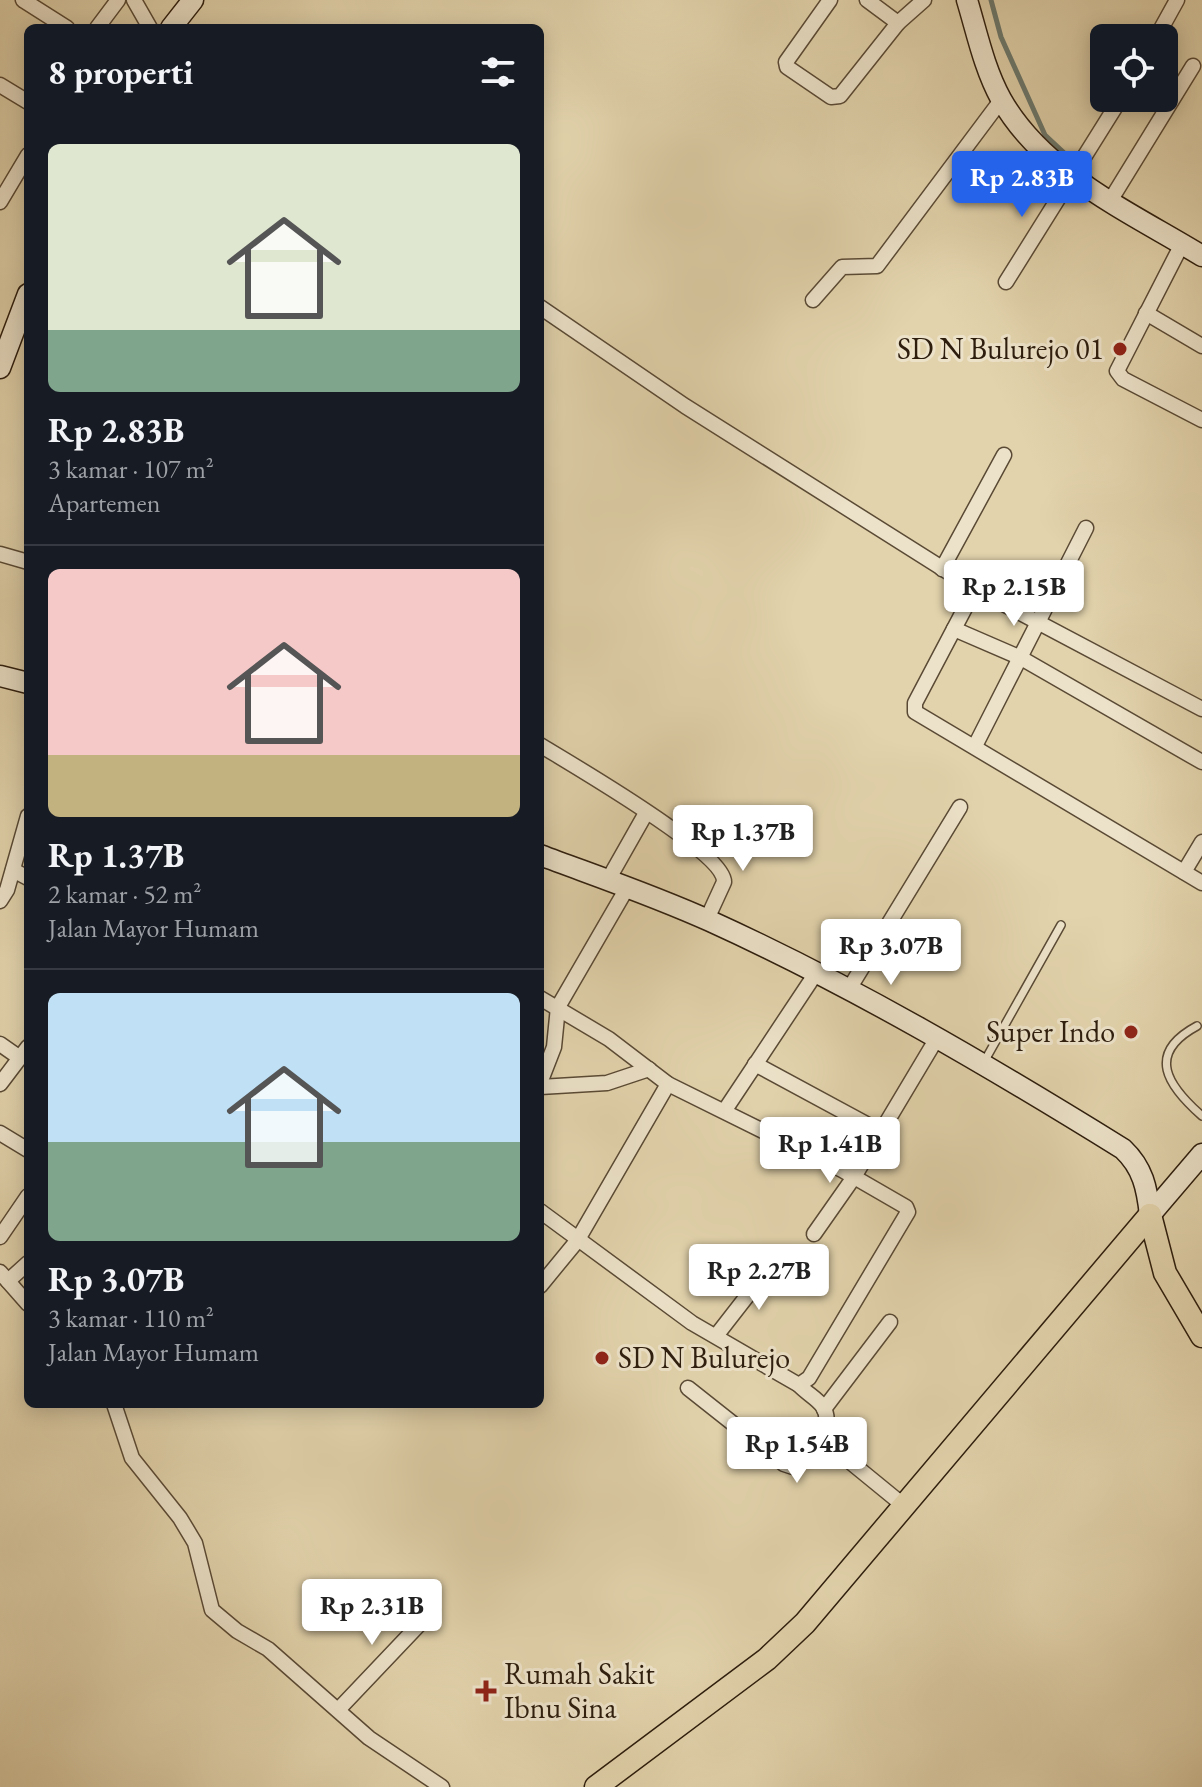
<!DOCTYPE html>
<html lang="id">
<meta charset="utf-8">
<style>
:root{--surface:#171b24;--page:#242831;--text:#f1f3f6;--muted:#9ea1a6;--line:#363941;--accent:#2563eb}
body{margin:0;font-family:"EB Garamond",serif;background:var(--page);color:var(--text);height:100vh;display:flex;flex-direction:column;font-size:30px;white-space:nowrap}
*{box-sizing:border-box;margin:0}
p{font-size:26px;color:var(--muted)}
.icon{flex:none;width:44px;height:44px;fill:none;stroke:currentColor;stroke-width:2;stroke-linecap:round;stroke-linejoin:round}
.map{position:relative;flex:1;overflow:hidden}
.side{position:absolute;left:24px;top:24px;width:520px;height:1384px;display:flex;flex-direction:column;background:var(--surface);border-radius:12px;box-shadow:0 4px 20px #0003}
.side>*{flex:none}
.controls{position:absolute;left:1090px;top:24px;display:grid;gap:16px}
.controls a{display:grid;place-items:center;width:88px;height:88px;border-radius:12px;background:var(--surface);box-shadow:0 4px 20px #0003;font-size:40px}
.price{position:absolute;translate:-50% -68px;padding:0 18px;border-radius:8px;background:#fff;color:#222;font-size:26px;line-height:52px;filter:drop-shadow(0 2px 4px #0008)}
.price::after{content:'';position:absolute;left:50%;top:48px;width:24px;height:18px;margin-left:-12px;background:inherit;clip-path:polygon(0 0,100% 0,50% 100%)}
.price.on{background:var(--accent);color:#fff}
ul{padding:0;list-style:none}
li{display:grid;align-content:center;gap:16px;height:424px;padding:0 24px}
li+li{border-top:2px solid var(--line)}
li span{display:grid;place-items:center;height:248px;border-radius:12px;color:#555}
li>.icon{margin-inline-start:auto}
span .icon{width:144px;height:144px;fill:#fffc;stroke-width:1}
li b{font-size:34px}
h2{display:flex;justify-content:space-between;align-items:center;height:96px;padding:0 24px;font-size:34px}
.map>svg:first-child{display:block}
</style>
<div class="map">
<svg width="1202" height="1787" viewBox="0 0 1202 1787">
<rect width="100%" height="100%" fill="#e2d3ac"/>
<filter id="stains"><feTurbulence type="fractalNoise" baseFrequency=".0025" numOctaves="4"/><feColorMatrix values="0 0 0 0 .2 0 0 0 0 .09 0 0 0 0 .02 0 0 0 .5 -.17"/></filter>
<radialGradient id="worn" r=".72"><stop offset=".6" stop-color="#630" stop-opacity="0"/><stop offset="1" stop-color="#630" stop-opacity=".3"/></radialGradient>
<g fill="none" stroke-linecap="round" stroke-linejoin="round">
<!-- stream -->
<path stroke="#6b796e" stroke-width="5" d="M991,0l10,37 44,98 45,42"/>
<defs>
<g id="lane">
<path d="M1197,1026c-52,28 -29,60 5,90"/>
<path d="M984,1062l77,-137"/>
</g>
<g id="street">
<path d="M23,0l44,28"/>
<path d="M134,0l16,28"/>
<path d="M830,0l-44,62 1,5 44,30 9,-1 58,-73"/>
<path d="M867,0l31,23 26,-23"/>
<path d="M97,28l21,-28"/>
<path d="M1156,38l21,-38"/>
<path d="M0,85l28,17"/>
<path d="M1110,201l83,-135"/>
<path d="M0,202l28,-47"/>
<path d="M1182,244l-65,127 6,8 79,41"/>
<path d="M1006,282l115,-184"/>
<path d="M813,300l29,-33 35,-1 125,-167"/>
<path d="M540,307l145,99 290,183 -60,114v9l287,171"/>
<path d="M1146,313l56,33"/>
<path d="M0,554l28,8"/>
<path d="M942,569l62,-114"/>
<path d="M975,589l227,120"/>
<path d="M954,629l67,29 181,104"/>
<path d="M540,745c31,19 185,108 184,137l-17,37"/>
<path d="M975,746l111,-218"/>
<path d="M13,870l15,8"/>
<path d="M1184,872l18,-30"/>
<path d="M608,880l38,-67"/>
<path d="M0,901l7,-11 21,-74"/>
<path d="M849,989l111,-182"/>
<path d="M540,998l69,41 59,45 174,86 64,37 2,5 -99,166 -10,7 -107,-62 -152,-112"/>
<path d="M0,1044l20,14"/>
<path d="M755,1064l126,68"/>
<path d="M540,1083l14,-36 4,-40 69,-119"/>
<path d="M0,1084l28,-37"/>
<path d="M540,1087l67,-4 42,-14"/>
<path d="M725,1110l91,-137"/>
<path d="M0,1133l28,17"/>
<path d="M814,1234l40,-57 83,-139"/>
<path d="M0,1237l28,-41"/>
<path d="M0,1272l28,32"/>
<path d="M8,1281l20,-18"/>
<path d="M540,1286l37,-45 91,-157"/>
<path d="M716,1336l56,-72"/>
<path d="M688,1388l96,76 9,3c17,-10 43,-39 30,-60 -5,-8 -17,-14 -24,-22"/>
<path d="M114,1404l18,54 48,60 15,25 17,67 25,21 31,18 101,89 73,49"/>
<path d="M824,1409l66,-87"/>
<path d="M821,1438l82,67"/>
<path d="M338,1710l95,-100"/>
</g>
<g id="secondary">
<path d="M967,0c10,33 17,68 34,99 42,75 131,114 201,157"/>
<path d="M171,28l22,-28"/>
<path d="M0,368l28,-74"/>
<path d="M0,676l28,7"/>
<path d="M540,855c56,21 115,41 170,66 143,65 279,145 413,228 20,19 24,39 27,66"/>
<path d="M1150,1215l52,-61"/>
</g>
<g id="primary">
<path d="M1150,1215l15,58 37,63"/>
<path d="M596,1787l171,-128 38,-36 345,-408"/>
</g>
</defs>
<!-- lane casing -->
<use href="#lane" stroke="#5a4a35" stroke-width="10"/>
<!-- street casing -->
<use href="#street" stroke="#5a4a35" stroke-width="17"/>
<!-- secondary casing -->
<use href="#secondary" stroke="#2d1d0d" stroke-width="23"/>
<!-- primary casing -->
<use href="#primary" stroke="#2d1d0d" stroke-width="25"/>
<!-- lane -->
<use href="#lane" stroke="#ece2c9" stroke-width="7"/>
<!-- street -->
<use href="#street" stroke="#ece2c9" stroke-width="14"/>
<!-- secondary -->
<use href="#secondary" stroke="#ece2c9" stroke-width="20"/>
<!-- primary -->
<use href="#primary" stroke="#e2d3ac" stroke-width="22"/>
</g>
<!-- markers -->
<g fill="#8f2418" stroke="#ece2c9" stroke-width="3">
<circle cx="1120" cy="349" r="8"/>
<circle cx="1131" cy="1032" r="8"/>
<circle cx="602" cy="1358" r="8"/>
<path d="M482 1679h8v8h8v8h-8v8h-8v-8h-8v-8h8z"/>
</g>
<g text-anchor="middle" stroke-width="6" stroke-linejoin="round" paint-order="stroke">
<!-- poi labels -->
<g font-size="30" fill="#2d1d0d" stroke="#ece2c9" text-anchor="end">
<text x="1104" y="359">SD N Bulurejo 01</text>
<text x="1115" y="1042">Super Indo</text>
<text x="618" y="1368" text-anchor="start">SD N Bulurejo</text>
<text x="504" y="1684" text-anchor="start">Rumah Sakit<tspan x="504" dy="34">Ibnu Sina</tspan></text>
</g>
</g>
<rect width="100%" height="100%" filter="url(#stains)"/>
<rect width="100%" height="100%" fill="url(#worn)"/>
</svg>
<div class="controls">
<a><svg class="icon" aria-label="locate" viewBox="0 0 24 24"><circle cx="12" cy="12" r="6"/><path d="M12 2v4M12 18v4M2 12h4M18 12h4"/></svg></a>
</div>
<b class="price on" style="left:1022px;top:219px">Rp 2.83B</b>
<b class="price" style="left:1014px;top:628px">Rp 2.15B</b>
<b class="price" style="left:743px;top:873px">Rp 1.37B</b>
<b class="price" style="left:891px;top:987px">Rp 3.07B</b>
<b class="price" style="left:830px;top:1185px">Rp 1.41B</b>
<b class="price" style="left:759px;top:1312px">Rp 2.27B</b>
<b class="price" style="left:797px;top:1485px">Rp 1.54B</b>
<b class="price" style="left:372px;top:1647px">Rp 2.31B</b>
<section class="side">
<h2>8 properti<svg class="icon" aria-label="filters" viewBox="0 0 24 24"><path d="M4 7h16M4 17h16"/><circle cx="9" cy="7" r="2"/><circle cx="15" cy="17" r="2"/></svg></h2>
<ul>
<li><span style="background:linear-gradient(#dfe7d0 75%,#7fa58c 0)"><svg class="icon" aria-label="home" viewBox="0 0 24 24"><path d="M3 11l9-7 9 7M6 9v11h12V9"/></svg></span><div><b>Rp 2.83B</b><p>3 kamar · 107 m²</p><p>Apartemen</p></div></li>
<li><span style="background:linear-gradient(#f6c9c9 75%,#c2b280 0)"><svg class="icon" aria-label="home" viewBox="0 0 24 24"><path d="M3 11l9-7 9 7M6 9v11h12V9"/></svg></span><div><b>Rp 1.37B</b><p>2 kamar · 52 m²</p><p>Jalan Mayor Humam</p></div></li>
<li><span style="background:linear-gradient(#bfe0f5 60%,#7fa58c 0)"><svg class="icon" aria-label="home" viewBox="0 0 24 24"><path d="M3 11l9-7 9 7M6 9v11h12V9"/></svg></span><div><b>Rp 3.07B</b><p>3 kamar · 110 m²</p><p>Jalan Mayor Humam</p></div></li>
</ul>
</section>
</div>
